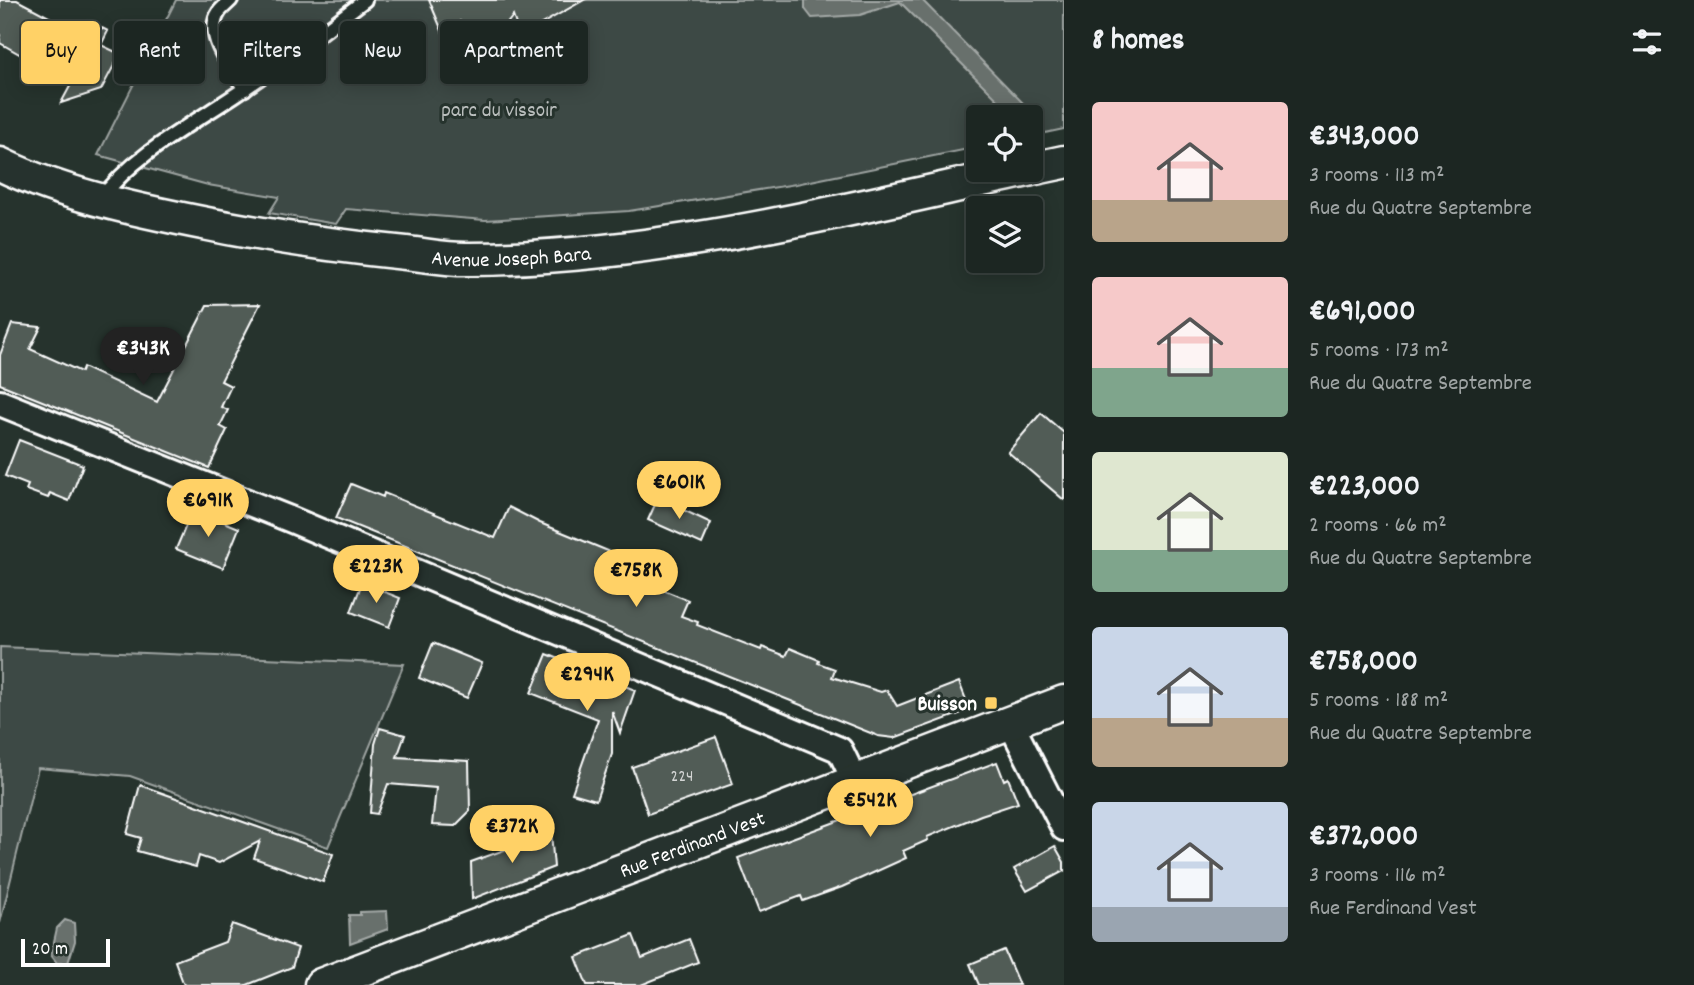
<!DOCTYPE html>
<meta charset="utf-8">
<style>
:root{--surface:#1c2622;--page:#29322f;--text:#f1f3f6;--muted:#a0a5a5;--line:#3a4340;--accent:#ffd166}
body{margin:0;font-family:Dekko,sans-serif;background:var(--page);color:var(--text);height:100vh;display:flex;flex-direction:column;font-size:26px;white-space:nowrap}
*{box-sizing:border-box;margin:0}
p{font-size:23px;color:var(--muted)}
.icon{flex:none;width:38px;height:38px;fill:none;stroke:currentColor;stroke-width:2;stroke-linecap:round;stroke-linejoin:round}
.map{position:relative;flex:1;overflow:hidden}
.drawer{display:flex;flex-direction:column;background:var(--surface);width:630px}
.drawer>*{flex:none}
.guide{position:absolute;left:21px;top:21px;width:665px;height:63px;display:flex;gap:14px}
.controls{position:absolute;left:966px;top:105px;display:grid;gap:14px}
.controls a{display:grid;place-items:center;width:77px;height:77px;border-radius:7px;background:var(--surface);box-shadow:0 4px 18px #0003,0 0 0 2px var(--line);font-size:35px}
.scale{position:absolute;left:21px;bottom:18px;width:89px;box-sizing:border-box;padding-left:7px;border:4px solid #fff;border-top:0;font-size:19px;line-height:24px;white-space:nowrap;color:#fff;-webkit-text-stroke:5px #26332d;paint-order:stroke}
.price{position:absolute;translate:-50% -60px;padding:0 16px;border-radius:24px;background:var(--accent);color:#111;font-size:23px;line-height:46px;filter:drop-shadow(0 2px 4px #0008)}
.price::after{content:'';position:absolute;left:50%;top:42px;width:21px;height:16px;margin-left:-10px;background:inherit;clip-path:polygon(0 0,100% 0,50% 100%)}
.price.selected{background:#222;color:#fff}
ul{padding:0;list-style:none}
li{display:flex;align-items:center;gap:21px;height:175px;padding:0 28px}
li span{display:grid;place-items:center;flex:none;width:196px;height:140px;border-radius:7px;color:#555}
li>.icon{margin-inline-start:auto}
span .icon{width:84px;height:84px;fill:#fffc;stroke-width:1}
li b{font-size:30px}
h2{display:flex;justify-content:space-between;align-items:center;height:84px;padding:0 28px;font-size:30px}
.chip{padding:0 24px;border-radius:7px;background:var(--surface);box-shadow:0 4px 18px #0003,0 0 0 2px var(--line);font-size:24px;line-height:63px}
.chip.selected{background:var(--accent);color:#111}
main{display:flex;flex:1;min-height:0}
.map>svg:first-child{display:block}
</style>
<main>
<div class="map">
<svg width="1064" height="985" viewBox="0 0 1064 985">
<rect width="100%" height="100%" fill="#26332d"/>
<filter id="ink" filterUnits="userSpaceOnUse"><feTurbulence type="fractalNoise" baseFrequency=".0143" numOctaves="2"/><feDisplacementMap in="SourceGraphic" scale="14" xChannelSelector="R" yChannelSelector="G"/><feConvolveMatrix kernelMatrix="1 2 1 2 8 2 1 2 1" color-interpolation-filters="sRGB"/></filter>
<g filter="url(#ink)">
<!-- green -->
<g fill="#3e4944" stroke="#9ea4a2" stroke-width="2">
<path d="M176,0h888v129l-33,7v-19h-53v30l-182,37 -167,27 -144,9 -139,-11 -10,15 -67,-11 10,-16 -71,-12 -110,-30z"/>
<path d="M0,647l404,17 -76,183 -198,-71 -92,-8 -38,155z"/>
</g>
<!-- water -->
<g fill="#67706c" stroke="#a4a9a7" stroke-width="2">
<path d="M805,0h117l102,104 -13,9 -111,-111 -40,13 -48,3 -7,-9z"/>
<path d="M387,911l1,18 -38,14 -1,-28h11v-3z"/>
<path d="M65,920l9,3 1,18 -7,22h-11l-6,-8 6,-27z"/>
</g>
<!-- building -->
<g fill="#515c57" stroke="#fff" stroke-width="2">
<path d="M0,0h17l64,34 7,-13 20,10 -7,14 19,9 -19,36 -40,13 13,-24 -46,-3 7,-13 -35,-20z"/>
<path d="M429,0h155l-64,36 -7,-20 -16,20 -11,-7 -5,7 -21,-15 -15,17z"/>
<path d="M260,304l-39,77 10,5 -10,21 7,3 -8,16 7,4 -18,38 -209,-84v-29l12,-31 9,1 20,2 -11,22 51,23 2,-5 74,35 50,-97z"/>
<path d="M1041,413l23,20v67l-56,-48z"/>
<path d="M19,440l64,25 -14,36 -19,-8 -2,5 -22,-8 2,-5 -23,-9z"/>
<path d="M351,484l32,13 1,-4 111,45 14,-31 31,16 107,44 -6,14 47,19 -7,16 17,6 -1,3 64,25 1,-3 24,9 4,-8 29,12 -1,3 17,6 -3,8 49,15 6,-2 10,16 62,-24 11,28 -76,28 -16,-2 -542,-218z"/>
<path d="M658,498l53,25 -9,21 -54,-24z"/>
<path d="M193,509l46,19 -16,40 -47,-19z"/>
<path d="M362,583l38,15 -11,29 -38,-15z"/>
<path d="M433,643l49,20 -15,35 -48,-20z"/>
<path d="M547,654l88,36 -15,43 -8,-22v43l-16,46 -24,-7 26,-74 -67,-26z"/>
<path d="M380,728l25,7 -8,22 72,4 1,50 -15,15 -23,-1 4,-37 -48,-4 -11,30 -7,-1 5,-69z"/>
<path d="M716,737l17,47 -85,30 -16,-47z"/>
<path d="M997,762l7,18 4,-2 10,25 -37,12 -54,22 1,3 -25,11 3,7 -64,29 -39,14 -2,-5 -42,16 -21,-54z"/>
<path d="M140,785l193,69 -10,28 -69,-24 6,-17 -41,22 -20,-7 -3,11 -59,-16 4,-13 -14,-4z"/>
<path d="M551,833l3,34 -82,32 -1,-37z"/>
<path d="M1055,846l9,16v9l-37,20 -13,-22z"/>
<path d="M232,924l66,24 -6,19 -45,18h-63l-9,-24 50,-19z"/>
<path d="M633,935l9,23 47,-19 9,23 -57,23h-54l-11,-28z"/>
<path d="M1004,950l15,35h-40l-9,-21z"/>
</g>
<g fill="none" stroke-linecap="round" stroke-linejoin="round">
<defs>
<g id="service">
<path d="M231,0c-4,4 -9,8 -12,12 -16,23 13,58 26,77"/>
<path d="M101,199c33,-46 97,-78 143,-110 42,-28 81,-59 121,-89"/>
</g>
<g id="minor">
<path d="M0,403l292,117 548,230 15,31"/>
<path d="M1010,722l54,106"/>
</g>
<g id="tertiary">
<path id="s1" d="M0,164c67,33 155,50 228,64 60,11 118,19 178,25 21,2 43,7 64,6 189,-1 373,-49 558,-89"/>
<path d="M1031,169l33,-7"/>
<path id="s2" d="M321,985l743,-283"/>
</g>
</defs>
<!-- service casing -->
<use href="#service" stroke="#fff" stroke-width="18"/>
<!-- minor casing -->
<use href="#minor" stroke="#fff" stroke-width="30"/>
<!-- tertiary casing -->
<use href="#tertiary" stroke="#fff" stroke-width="37"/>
<!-- service -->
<use href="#service" stroke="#26332d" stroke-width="12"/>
<!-- minor -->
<use href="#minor" stroke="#26332d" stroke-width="24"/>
<!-- tertiary -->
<use href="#tertiary" stroke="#26332d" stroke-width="32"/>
</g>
</g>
<!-- markers -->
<rect fill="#ffd166" stroke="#26332d" stroke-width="2.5" x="984" y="696" width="14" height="14" rx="3.5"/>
<g text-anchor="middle" stroke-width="6" stroke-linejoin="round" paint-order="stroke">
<!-- number labels -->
<g font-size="18" fill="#d4d6d5">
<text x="682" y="781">224</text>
</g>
<!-- park labels -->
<g font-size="21" fill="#bbbfbe" stroke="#26332d">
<text x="499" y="116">parc du vissoir</text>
</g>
<!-- street labels -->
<g font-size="21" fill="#fff" stroke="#26332d">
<text dy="7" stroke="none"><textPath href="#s1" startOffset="523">Avenue Joseph Bara</textPath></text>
<text dy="7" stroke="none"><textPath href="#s2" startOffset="397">Rue Ferdinand Vest</textPath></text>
</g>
<!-- poi labels -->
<g font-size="21" font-weight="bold" fill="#fff" stroke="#26332d" text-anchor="end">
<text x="977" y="710">Buisson</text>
</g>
</g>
</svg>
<div class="controls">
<a><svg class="icon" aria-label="locate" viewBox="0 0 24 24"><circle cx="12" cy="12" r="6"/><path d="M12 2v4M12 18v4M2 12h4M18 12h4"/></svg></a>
<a><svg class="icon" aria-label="layers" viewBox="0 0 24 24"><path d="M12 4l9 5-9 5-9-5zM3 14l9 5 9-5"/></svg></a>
</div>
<div class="scale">20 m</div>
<b class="price selected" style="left:143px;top:387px">€343K</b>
<b class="price" style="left:679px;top:521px">€601K</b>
<b class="price" style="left:208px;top:539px">€691K</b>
<b class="price" style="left:376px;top:605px">€223K</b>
<b class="price" style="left:636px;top:609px">€758K</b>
<b class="price" style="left:587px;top:713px">€294K</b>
<b class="price" style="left:870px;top:839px">€542K</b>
<b class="price" style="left:512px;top:865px">€372K</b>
<div class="guide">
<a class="chip selected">Buy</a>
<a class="chip">Rent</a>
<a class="chip">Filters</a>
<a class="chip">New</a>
<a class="chip">Apartment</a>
</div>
</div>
<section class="drawer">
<h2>8 homes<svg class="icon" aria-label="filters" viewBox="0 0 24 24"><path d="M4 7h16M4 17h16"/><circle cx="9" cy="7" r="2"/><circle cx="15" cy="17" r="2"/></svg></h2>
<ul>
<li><span style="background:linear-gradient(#f6c9c9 70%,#b9a48a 0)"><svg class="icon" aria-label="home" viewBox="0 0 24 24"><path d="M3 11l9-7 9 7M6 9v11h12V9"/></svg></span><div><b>€343,000</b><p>3 rooms · 113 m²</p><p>Rue du Quatre Septembre</p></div></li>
<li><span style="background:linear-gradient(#f6c9c9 65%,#7fa58c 0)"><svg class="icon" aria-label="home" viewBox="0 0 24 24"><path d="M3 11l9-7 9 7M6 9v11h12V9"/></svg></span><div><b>€691,000</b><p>5 rooms · 173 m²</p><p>Rue du Quatre Septembre</p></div></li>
<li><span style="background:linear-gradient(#dfe7d0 70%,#7fa58c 0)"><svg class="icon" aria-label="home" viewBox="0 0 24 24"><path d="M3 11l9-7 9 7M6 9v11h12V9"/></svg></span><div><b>€223,000</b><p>2 rooms · 66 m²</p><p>Rue du Quatre Septembre</p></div></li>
<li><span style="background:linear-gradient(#c9d6e8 65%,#b9a48a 0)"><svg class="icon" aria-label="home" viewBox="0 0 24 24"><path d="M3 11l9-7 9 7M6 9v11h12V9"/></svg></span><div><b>€758,000</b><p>5 rooms · 188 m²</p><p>Rue du Quatre Septembre</p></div></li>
<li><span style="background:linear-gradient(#c9d6e8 75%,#9aa5b1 0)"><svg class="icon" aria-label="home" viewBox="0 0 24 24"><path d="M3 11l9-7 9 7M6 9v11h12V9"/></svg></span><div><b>€372,000</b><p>3 rooms · 116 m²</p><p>Rue Ferdinand Vest</p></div></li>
</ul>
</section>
</main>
